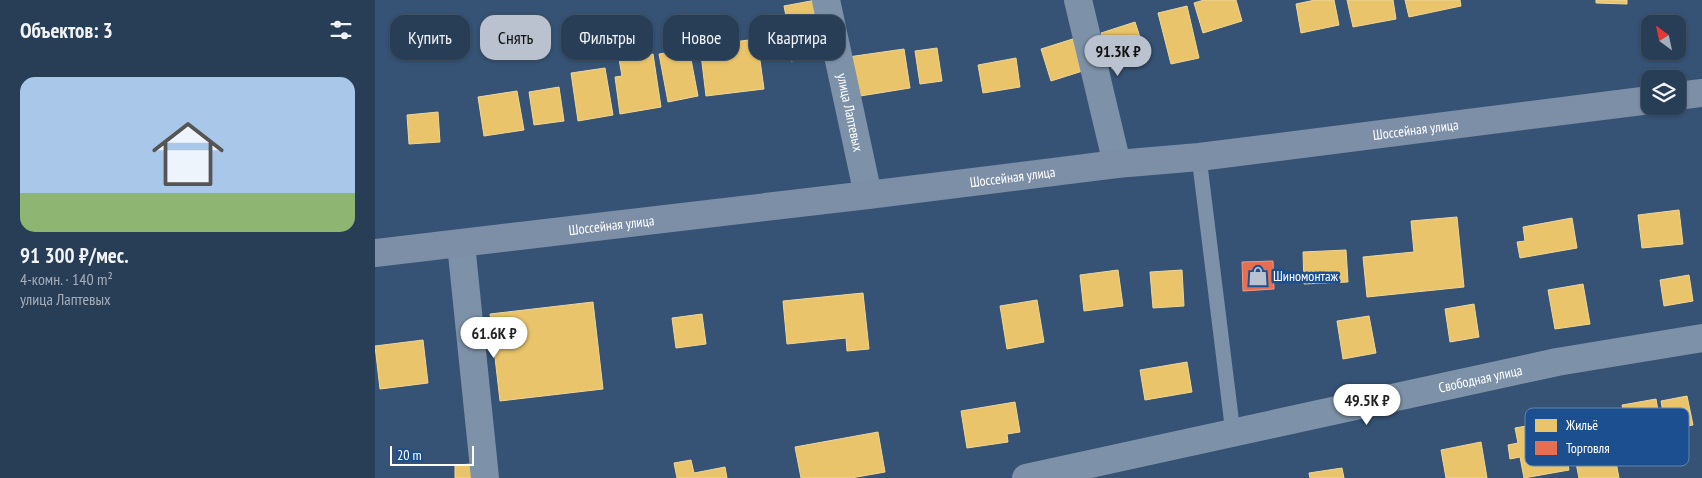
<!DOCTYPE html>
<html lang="ru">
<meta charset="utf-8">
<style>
:root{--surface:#283e57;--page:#30455d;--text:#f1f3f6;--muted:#a5aeba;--line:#44576d;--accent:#b9c2ce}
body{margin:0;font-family:"PT Sans Narrow",sans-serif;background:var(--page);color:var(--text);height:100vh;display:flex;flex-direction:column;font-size:19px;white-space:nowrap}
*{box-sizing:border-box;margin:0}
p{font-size:16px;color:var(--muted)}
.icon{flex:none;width:28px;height:28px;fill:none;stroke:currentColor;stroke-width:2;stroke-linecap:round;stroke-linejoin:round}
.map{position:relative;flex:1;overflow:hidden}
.sheet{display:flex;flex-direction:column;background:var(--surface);width:375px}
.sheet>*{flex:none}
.guide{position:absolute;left:15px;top:15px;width:475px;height:45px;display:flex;gap:10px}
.needle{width:32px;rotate:327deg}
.controls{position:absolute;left:1266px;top:15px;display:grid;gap:10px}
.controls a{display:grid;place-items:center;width:45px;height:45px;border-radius:10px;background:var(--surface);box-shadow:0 1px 4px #0004,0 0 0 1px var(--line);font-size:25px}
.scale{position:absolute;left:15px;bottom:12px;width:84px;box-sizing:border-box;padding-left:5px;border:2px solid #fff;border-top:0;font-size:14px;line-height:18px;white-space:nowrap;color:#fff;-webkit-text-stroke:4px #1b4f8f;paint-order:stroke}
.price{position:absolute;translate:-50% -42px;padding:0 11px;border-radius:18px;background:#fff;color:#222;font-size:16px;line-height:32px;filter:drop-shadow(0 1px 2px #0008)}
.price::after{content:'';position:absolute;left:50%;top:30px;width:15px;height:11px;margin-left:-8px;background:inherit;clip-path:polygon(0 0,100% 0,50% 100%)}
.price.selected{background:var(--accent);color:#111}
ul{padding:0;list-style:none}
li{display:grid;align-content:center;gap:10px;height:265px;padding:0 20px}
li span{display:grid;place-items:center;height:155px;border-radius:15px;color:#555}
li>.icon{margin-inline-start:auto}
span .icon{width:90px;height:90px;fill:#fffc;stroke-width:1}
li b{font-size:21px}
h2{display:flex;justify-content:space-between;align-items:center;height:60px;padding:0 20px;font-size:21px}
.pill{padding:0 18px;border-radius:15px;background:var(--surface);box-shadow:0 1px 4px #0004,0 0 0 1px var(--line);font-size:18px;line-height:45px}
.pill.selected{background:var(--accent);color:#111}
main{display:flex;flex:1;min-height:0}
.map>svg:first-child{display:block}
</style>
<main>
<section class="sheet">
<h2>Объектов: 3<svg class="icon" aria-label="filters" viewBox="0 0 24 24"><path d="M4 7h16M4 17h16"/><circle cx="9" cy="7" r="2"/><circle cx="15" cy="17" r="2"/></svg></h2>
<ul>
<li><span style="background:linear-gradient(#a9c7e8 75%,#8fb573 0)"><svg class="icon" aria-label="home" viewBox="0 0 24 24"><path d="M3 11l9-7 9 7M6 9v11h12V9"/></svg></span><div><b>91 300 ₽/мес.</b><p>4-комн. · 140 m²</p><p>улица Лаптевых</p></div></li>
</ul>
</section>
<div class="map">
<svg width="1327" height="478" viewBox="0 0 1327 478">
<rect width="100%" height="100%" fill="#365274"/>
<!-- homes -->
<g fill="#e9c46a" stroke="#f0d697">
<path d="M441,0l12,54 -37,7 -7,-34 4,-1 -4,-20z"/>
<path d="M829,0h32l6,21 -39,12 -9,-30z"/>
<path d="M940,0h19l5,25 -38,8 -5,-29z"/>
<path d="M972,0h46l3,19 -43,8z"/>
<path d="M1030,0h55l1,6 -52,11z"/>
<path d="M1221,0h31v4l-31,-1z"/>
<path d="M812,6l12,52 -28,6 -13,-51z"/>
<path d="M760,22l12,36 -35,11 -11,-36z"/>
<path d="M704,37l10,32 -38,12 -10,-32z"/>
<path d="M382,39l7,50 -58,7 -6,-50z"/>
<path d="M562,48l5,33 -22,3 -5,-33z"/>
<path d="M314,49l9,47 -30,6 -9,-48z"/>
<path d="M529,49l6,39 -56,9 -6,-40z"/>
<path d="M278,54l8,53 -41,7 -5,-37 7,-1 -3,-17z"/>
<path d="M641,58l4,29 -37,6 -5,-28z"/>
<path d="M230,68l8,47 -35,6 -7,-48z"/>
<path d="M184,87l5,34 -30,4 -5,-33z"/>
<path d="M142,91l7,39 -40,6 -6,-39z"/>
<path d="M63,112l2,30 -31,2 -2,-29z"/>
<path d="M1304,210l4,34 -41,4 -4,-33z"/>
<path d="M1082,217l7,70 -97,10 -4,-40 51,-5 -3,-31z"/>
<path d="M1197,218l5,30 -57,10 -3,-16 8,-1 -2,-14z"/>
<path d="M971,250l2,32 -44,2 -1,-32z"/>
<path d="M743,270l5,36 -39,5 -4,-36z"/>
<path d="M807,270l2,36 -31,2 -3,-36z"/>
<path d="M1314,275l4,26 -29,5 -4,-26z"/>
<path d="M1208,284l7,40 -35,5 -7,-39z"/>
<path d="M488,293l6,56 -22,2 -1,-13 -59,6 -4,-43z"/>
<path d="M662,300l7,42 -37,7 -7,-43z"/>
<path d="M218,302l10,87 -103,12 -10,-87z"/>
<path d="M1099,304l5,33 -29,5 -5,-33z"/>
<path d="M327,314l4,30 -30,4 -4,-30z"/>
<path d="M994,316l7,37 -33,6 -6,-38z"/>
<path d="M48,340l5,43 -48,6 -5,-43z"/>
<path d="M812,362l5,30 -47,8 -5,-30z"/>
<path d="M1312,396l6,29 -27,5 -5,-29z"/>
<path d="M1281,399l6,35 -40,8 -5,-24 7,-2 -2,-11z"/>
<path d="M640,402l5,30 -13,2 1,8 -41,6 -6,-37z"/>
<path d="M1185,420l9,50 -45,8 -4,-21 -10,2 -2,-14 10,-2 -3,-15z"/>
<path d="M503,432l7,40 -34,6h-50l-6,-31z"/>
<path d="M1106,442l6,36h-41l-5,-28z"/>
<path d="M1238,446l6,32h-40l-5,-25z"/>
<path d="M316,460l3,13 31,-6 2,11h-50l-3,-15z"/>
<path d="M97,464l1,14h-18v-13z"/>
<path d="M967,468l2,10h-34l-1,-5z"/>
</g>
<!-- shops -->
<path fill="#e76f51" stroke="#ee9a85" d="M898,261l1,28 -31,2 -1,-29z"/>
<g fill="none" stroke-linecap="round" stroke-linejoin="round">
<!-- lane -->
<path stroke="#7d92a8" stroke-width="15" d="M824,157l34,276"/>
<!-- street -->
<g stroke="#7d92a8" stroke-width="28">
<path id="s1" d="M451,0l42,195"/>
<path d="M703,0l39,164"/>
<path d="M86,244l24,234"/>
<path id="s2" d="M651,478l531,-116 145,-24"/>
</g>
<!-- primary -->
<g stroke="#7d8ea7" stroke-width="28">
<path d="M1302,96l25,-3"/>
<path id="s3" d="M0,253l493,-58 249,-31 82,-7 451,-57"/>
</g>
</g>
<!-- icons -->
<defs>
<symbol id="shop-bare" viewBox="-9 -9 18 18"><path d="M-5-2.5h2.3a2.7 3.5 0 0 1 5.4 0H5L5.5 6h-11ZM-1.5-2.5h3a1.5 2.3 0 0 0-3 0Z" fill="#b9c2ce" stroke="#1b4f8f" stroke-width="2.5" paint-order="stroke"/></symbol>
</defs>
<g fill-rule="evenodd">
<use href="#shop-bare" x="869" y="262" width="28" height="28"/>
</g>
<g text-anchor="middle" stroke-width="5" stroke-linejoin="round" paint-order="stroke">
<!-- street labels -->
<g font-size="14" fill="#fff" stroke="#1b4f8f">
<text dy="5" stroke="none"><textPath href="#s1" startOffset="115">улица Лаптевых</textPath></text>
<text dy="5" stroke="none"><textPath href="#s3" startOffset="1048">Шоссейная улица</textPath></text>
<text dy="5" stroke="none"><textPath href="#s3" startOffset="642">Шоссейная улица</textPath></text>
<text dy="5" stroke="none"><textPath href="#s3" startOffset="238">Шоссейная улица</textPath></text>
<text dy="5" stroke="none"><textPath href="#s2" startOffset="465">Свободная улица</textPath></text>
</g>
<!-- poi labels -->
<g font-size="14" fill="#fff" stroke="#1b4f8f" text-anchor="start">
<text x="898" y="281">Шиномонтаж</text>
</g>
</g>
<!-- legend -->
<rect x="1150" y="408" width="164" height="58" rx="8" fill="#1b4f8f" stroke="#5f84b1" stroke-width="1"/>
<rect x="1160" y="419" width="22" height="13" fill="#e9c46a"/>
<rect x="1160" y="441" width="22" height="14" fill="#e76f51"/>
<g font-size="14" fill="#fff">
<text x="1191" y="430">Жильё</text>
<text x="1191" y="453">Торговля</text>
</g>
</svg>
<div class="controls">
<a><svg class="needle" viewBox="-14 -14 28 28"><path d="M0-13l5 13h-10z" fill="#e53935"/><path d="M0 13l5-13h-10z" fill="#a5aeba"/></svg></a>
<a><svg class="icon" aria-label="layers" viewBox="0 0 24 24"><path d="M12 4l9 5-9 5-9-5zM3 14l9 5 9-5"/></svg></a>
</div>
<div class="scale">20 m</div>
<b class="price selected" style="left:743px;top:77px">91.3K ₽</b>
<b class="price" style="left:119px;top:359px">61.6K ₽</b>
<b class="price" style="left:992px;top:426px">49.5K ₽</b>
<div class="guide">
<a class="pill">Купить</a>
<a class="pill selected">Снять</a>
<a class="pill">Фильтры</a>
<a class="pill">Новое</a>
<a class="pill">Квартира</a>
</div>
</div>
</main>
